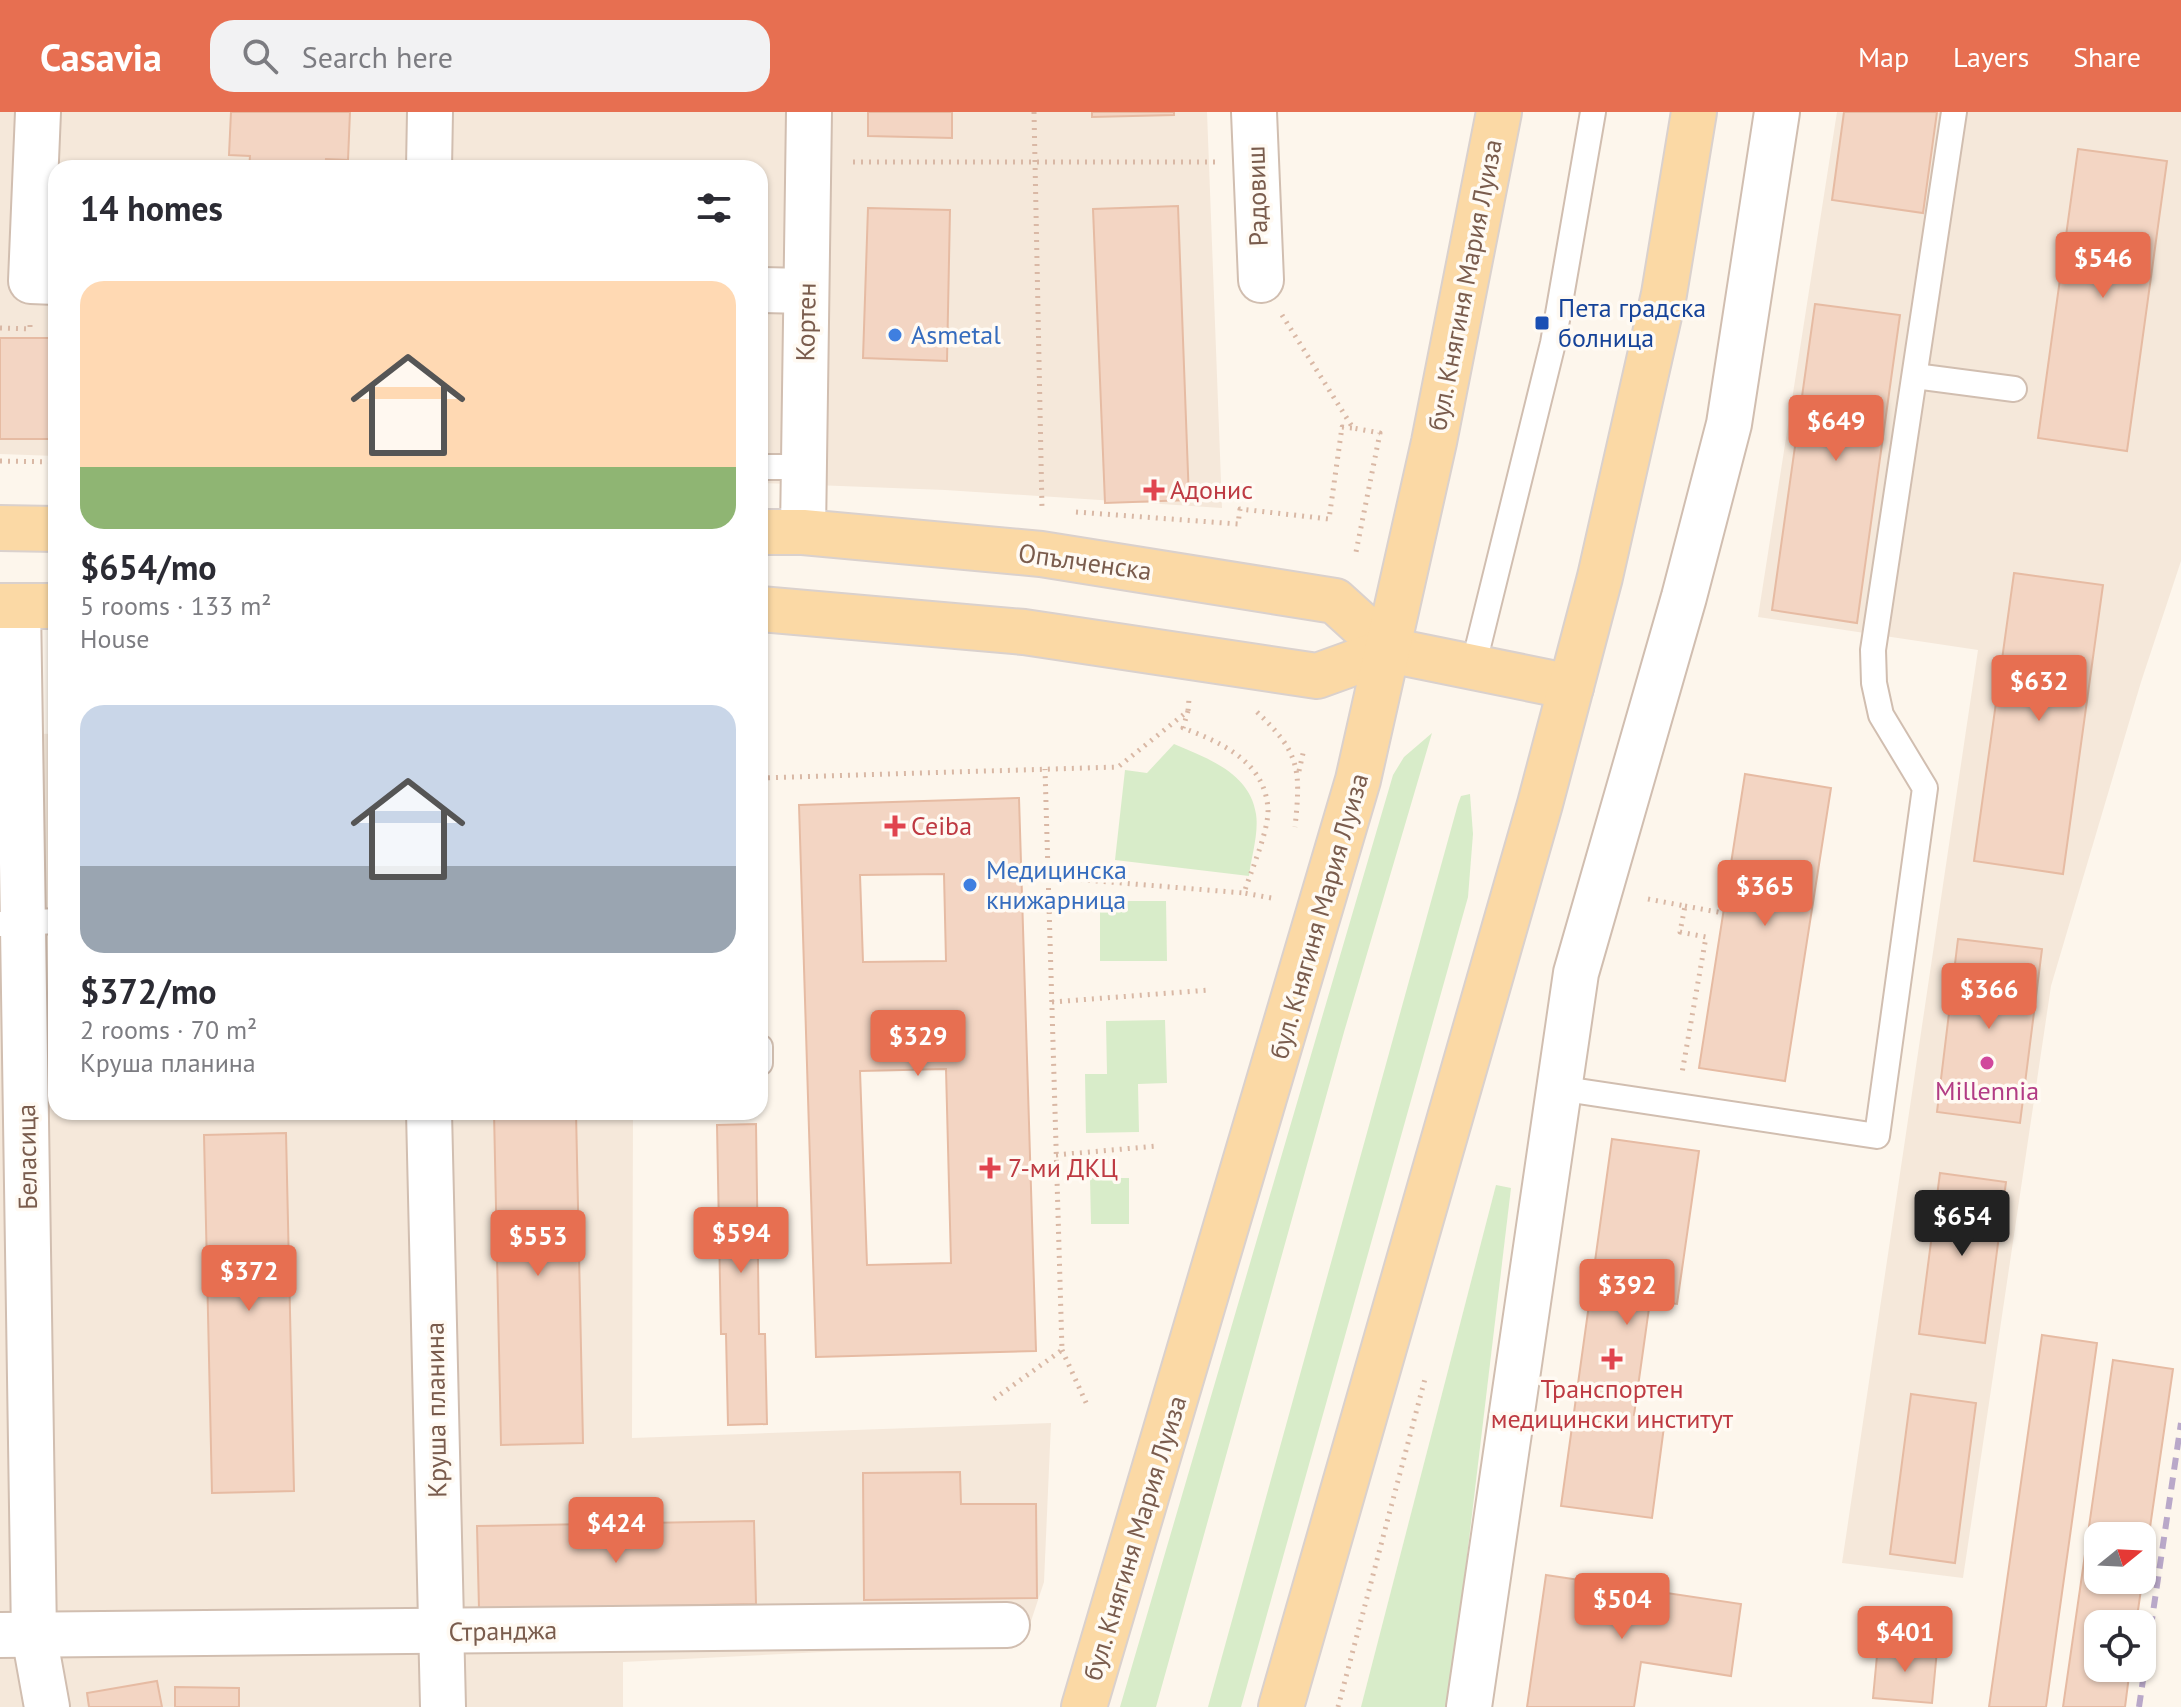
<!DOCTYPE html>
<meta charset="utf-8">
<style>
:root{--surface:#fff;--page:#f2f2f3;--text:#2b2b33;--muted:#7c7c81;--accent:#e76f51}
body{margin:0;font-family:"PT Sans",sans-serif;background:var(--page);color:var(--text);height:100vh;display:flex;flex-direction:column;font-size:30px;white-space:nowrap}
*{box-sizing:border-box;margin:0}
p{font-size:26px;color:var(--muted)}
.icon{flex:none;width:44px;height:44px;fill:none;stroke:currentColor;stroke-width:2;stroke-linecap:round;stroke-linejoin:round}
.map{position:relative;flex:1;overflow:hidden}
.panel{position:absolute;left:48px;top:48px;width:720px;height:960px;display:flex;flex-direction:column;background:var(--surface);border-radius:24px;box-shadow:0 2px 6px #0004}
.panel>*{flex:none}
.needle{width:52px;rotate:72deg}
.controls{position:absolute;left:2084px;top:1410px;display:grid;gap:16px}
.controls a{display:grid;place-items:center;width:72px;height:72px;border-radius:16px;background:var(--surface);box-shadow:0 2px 6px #0004;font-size:40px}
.price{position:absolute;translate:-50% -68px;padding:0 18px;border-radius:8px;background:var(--accent);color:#fff;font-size:26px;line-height:52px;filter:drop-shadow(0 2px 4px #0008)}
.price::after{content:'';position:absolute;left:50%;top:48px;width:24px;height:18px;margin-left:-12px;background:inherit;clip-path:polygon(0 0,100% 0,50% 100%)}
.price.selected{background:#222;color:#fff}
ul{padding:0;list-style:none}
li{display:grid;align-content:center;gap:16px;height:424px;padding:0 32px}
li span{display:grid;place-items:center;height:248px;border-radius:24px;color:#555}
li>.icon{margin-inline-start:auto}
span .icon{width:144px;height:144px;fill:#fffc;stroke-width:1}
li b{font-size:34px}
h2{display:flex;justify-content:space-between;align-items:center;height:96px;padding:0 32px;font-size:34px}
header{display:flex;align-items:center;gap:48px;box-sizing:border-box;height:112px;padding:0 40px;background:var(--accent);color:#fff}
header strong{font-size:38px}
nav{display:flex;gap:44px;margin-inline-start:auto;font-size:28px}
.search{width:560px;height:72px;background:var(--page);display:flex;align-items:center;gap:20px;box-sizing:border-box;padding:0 28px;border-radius:24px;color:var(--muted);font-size:30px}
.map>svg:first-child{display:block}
</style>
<header>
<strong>Casavia</strong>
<div class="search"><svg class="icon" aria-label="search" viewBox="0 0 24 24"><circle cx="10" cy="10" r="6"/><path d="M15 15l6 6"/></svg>Search here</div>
<nav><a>Map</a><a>Layers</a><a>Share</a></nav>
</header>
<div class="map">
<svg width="2181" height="1595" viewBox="0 0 2181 1595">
<rect width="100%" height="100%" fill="#fdf6ec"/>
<!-- residential -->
<g fill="#f5e8da">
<path d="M0,0h1207l15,396 -277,-18 -185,-7v-315h-704v288l-56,-2z"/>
<path d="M1837,0h344v449l-40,121 -90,304 -88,592 -121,-15 136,-913 -220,-33z"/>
<path d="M0,621l56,1v378h577l-1,326 419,-15 -7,159 -20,60 -401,20v45h-623z"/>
</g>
<!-- green -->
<g fill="#d8ecc9">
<path d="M1432,621l-88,299 -188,675h-36l273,-932 11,-18z"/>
<path d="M1174,632c33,14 76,29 82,70 3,19 -5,44 -7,62l-134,-16 10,-90 22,3z"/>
<path d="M1470,682l3,40 -5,63 -227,810h-33l250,-903 3,-8z"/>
<path d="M1100,789h66l1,60h-67z"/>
<path d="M1165,908l2,63 -29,1 1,48 -53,1 -1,-59h22l-1,-53z"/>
<path d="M1090,1066h39v46h-38z"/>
<path d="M1496,1073l15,3 -62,519h-88z"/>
</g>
<!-- building -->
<g fill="#f3d5c3" stroke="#e6bba3" stroke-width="2" fill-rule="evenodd">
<path d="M231,0h119l-2,48 -22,-1 -1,9h-76l1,-12 -21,-1z"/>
<path d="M868,0h84v26l-84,-2z"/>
<path d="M1092,0h82v3l-82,2z"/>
<path d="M1844,0h93l-14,101 -91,-13z"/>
<path d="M2078,37l89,12 -40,290 -89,-13z"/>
<path d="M1178,94l11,294 -84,3 -12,-294z"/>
<path d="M868,96l82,2 -3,151 -84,-3z"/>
<path d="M1815,192l85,11 -43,308 -85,-13z"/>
<rect x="0" y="226" width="56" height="101"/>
<rect x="760" y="233" width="1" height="97"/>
<path d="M2014,461l89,12 -40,289 -89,-13z"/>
<path d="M1745,662l86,14 -46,293 -86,-13z"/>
<path d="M1019,686l17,553 -220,6 -17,-552zM944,762l2,87 -83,1 -3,-87zM946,957l5,194 -84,2 -7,-194z"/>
<path d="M1958,827l84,10 -22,174 -83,-11z"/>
<path d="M494,1000h82l7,331 -82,2z"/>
<path d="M756,1012l3,210h6l2,90 -39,1 -2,-91h-5l-4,-209z"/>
<path d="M286,1021l8,358 -82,2 -8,-358z"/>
<path d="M1612,1027l87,12 -22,153 -27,-3 -16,114 31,4 -13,99 -91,-12z"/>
<path d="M1940,1061l66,9 -21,161 -66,-9z"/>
<path d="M2042,1223l55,8 -51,364h-57z"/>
<path d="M2113,1248l60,9 -37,255h-38v44h32l-5,39h-62zM2098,1424h44v44h-44z"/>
<path d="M1911,1282l65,9 -21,160 -65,-9z"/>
<path d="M960,1360l1,32h75l1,94 -173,2 -1,-127z"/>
<path d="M754,1409l2,83 -277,5 -2,-83z"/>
<path d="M1546,1463l195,29 -10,72 -90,-14 -7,45h-107z"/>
<path d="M1878,1533l59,5 -5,53 -59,-5z"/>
<path d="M157,1569l5,26h-73l-2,-14z"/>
<path d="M175,1575l64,1v19h-64z"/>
</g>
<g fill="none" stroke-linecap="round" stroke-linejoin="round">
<defs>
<g id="service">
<path d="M1915,264l99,13"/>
<path d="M760,355h44"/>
<path d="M1473,555l80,-324 40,-231"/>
<path d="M0,812l56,-3"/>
<path d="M760,935v16"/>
<path d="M1558,976l319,48 48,-348 -44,-73 -7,-32 -1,-33 81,-538"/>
</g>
<g id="minor">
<path d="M38,0l-7,169 25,1"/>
<path d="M1254,0l7,168"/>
<path d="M429,56l1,-56"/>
<path d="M760,178l46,1"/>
<path d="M803,420l6,-420"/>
<path d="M18,494l16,1029 13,72"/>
<path d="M429,1000l14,595"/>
<path d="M0,1523l1007,-10"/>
<path d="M1469,1595l107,-734 108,-376 45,-173 48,-312"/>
</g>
<g id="primary">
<path d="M0,416l56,1"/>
<path d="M760,420h43l238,22 294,47 54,49"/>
<path d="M0,494h56"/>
<path d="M760,497l264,23 293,44 72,-26 182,37"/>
<path d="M1084,1595l274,-927 76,-338 65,-330"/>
<path d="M1281,1595l259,-903 60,-227 64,-283 30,-182"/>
</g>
</defs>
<!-- service casing -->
<use href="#service" stroke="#d1beb0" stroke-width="28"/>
<!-- minor casing -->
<use href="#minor" stroke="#d1beb0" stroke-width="48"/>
<!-- primary casing -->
<use href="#primary" stroke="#dad1cd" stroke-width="48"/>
<!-- path -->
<g stroke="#d9b8a5" stroke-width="5" stroke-dasharray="2 6" stroke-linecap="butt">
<path d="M1034,0l8,397"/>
<path d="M853,50h362"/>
<path d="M1282,203l71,113 27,5 -24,119"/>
<path d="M0,216l30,1v-5"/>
<path d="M0,349l56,1"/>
<path d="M1076,400l162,12 2,-15 89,10 13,-92 11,1"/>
<path d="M1188,599l-5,17c37,14 82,33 85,81 1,21 -17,62 -24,84l33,6"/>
<path d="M1257,600c43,41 44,57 38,115"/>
<path d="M1299,659l5,-22"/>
<path d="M760,666l358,-11 70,-56 1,-12"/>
<path d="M1048,765l196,16"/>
<path d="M1648,787l37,7 -5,26 26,5 -24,136"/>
<path d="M1685,794l38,7"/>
<path d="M1052,890l158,-12"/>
<path d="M1056,1043l101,-9"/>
<path d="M1062,1238l26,57"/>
<path d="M994,1287l68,-49 -17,-581"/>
<path d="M1338,1595l88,-332"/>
</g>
<!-- service -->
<use href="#service" stroke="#fff" stroke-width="24"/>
<!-- minor -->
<use href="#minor" stroke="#fff" stroke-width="44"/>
<!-- primary -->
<use href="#primary" stroke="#fbd9a5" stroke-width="44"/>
<!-- rail -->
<path stroke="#b9a8c9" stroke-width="6" stroke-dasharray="12 8" stroke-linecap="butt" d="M2139,1595l42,-284"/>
</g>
<!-- markers -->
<rect fill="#1a4fb4" stroke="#fffaf3" stroke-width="3" x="1534" y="203" width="16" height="16" rx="4"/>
<g fill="#3f7fe0" stroke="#fffaf3" stroke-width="3">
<circle cx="895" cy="223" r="8"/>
<circle cx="970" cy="773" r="8"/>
</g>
<g fill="#e0444e" stroke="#fffaf3" stroke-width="3">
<path d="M1150 366h8v8h8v8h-8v8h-8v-8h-8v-8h8z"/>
<path d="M891 702h8v8h8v8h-8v8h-8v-8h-8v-8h8z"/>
<path d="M986 1044h8v8h8v8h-8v8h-8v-8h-8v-8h8z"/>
<path d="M1608 1235h8v8h8v8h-8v8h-8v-8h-8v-8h8z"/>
</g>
<circle fill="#d1479c" stroke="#fffaf3" stroke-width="3" cx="1987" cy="951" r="8"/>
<g text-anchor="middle" stroke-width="7" stroke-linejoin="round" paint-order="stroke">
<!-- street labels -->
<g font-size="26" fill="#7a5c4d" stroke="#fffaf3">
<text transform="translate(1257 84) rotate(-92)" y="9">Радовиш</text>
<text transform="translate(1465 173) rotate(-79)" y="9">бул. Княгиня Мария Луиза</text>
<text transform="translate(806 210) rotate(-89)" y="9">Кортен</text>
<text transform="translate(1085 450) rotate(8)" y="9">Опълченска</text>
<text transform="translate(1319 804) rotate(-74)" y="9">бул. Княгиня Мария Луиза</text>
<text transform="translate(27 1045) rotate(-91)" y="9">Беласица</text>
<text transform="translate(436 1298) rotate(-91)" y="9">Круша планина</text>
<text transform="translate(1135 1426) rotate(-73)" y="9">бул. Княгиня Мария Луиза</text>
<text transform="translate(503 1519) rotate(-1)" y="9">Странджа</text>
</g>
<!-- transit labels -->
<g font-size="26" fill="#164399" stroke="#fffaf3" text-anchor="start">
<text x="1558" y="205">Пета градска<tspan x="1558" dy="30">болница</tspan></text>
</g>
<!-- shop labels -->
<g font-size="26" fill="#366cbe" stroke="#fffaf3" text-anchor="start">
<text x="911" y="232">Asmetal</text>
<text x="986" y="767">Медицинска<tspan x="986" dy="30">книжарница</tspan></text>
</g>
<!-- health labels -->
<g font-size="26" fill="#be3a42" stroke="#fffaf3" text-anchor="start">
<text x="1170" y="387">Адонис</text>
<text x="911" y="723">Ceiba</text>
<text x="1008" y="1065">7-ми ДКЦ</text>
<text x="1612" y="1286" text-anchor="middle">Транспортен<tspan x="1612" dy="30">медицински институт</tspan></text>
</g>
<!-- hotel labels -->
<g font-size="26" fill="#b23c85" stroke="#fffaf3">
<text x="1987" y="988">Millennia</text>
</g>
</g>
</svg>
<div class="controls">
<a><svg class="needle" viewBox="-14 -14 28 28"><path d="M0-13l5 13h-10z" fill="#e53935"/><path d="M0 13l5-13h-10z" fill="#7c7c81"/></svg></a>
<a><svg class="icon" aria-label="locate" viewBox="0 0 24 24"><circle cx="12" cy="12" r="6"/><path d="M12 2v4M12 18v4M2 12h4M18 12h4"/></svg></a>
</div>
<b class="price" style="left:2103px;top:188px">$546</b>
<b class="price" style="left:1836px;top:351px">$649</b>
<b class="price" style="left:2039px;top:611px">$632</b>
<b class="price" style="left:1765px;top:816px">$365</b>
<b class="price" style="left:1989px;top:919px">$366</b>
<b class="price" style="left:918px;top:966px">$329</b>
<b class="price selected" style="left:1962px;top:1146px">$654</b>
<b class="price" style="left:741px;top:1163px">$594</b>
<b class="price" style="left:538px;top:1166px">$553</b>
<b class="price" style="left:249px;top:1201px">$372</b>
<b class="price" style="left:1627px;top:1215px">$392</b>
<b class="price" style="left:616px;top:1453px">$424</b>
<b class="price" style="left:1622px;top:1529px">$504</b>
<b class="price" style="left:1905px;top:1562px">$401</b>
<section class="panel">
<h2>14 homes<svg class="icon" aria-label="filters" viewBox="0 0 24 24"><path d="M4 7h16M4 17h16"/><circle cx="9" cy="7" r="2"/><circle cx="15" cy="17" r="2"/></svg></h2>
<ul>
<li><span style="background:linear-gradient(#ffd9b3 75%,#8fb573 0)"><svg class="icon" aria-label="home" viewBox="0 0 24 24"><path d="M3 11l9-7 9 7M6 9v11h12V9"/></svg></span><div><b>$654/mo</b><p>5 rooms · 133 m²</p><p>House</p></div></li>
<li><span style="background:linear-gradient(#c9d6e8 65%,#9aa5b1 0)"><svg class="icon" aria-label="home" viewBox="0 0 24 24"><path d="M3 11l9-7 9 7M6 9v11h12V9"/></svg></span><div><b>$372/mo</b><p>2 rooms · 70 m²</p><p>Круша планина</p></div></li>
</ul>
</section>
</div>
